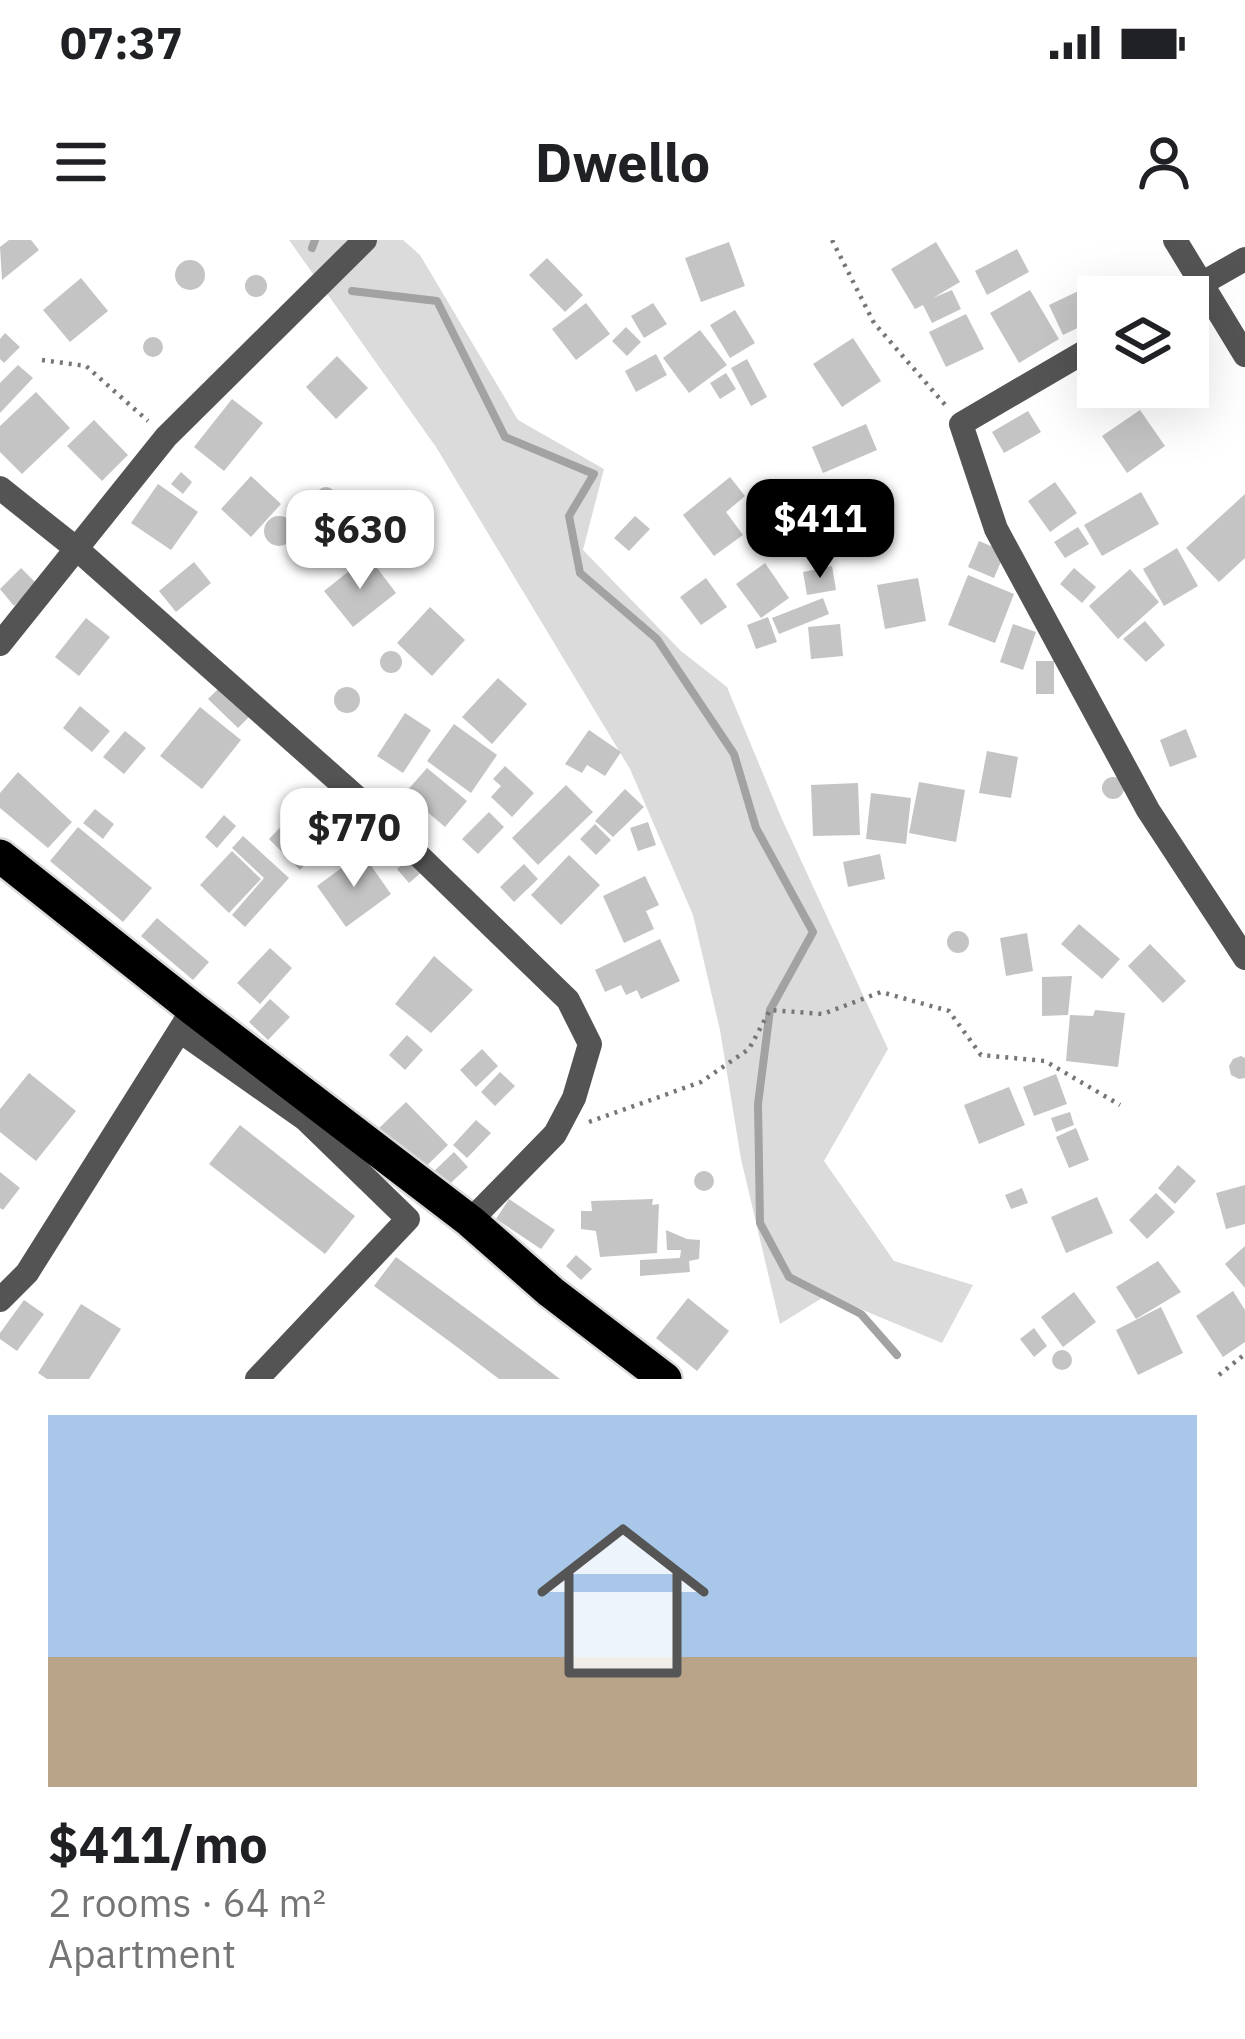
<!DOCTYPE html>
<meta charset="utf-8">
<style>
:root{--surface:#fff;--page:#f2f2f2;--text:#202124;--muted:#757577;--line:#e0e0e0;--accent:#000}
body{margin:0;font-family:"IBM Plex Sans",sans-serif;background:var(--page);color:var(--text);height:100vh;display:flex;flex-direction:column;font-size:45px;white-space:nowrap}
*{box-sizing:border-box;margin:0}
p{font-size:39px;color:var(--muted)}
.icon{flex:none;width:66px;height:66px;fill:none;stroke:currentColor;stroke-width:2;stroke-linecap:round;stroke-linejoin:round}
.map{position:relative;height:1139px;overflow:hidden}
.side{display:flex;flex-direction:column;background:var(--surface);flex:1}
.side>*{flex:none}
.controls{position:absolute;left:1077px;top:36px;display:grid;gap:24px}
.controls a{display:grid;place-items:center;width:132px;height:132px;border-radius:0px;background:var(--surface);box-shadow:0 12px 48px #0002;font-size:60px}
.price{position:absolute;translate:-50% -102px;padding:0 27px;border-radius:24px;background:#fff;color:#222;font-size:39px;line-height:78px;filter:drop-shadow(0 3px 6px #0008)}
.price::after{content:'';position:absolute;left:50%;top:72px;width:36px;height:27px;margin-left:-18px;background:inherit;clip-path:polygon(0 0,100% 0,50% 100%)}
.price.on{background:var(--accent);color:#fff}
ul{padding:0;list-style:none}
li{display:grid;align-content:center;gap:24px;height:636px;padding:0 48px}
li+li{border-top:3px solid var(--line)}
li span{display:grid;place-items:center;height:372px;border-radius:0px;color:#555}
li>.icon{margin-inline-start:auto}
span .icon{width:216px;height:216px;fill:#fffc;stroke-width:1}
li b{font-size:51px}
.status{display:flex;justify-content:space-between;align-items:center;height:84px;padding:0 60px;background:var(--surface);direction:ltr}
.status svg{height:33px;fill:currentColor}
header{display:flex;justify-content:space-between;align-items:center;height:156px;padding:0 48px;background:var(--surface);font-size:54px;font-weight:800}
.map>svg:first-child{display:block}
</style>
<div class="status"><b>07:37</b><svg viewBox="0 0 49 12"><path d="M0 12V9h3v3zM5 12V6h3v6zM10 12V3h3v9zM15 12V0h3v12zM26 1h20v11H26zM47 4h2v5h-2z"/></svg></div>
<header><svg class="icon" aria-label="menu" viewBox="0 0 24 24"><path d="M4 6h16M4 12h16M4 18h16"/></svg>Dwello<svg class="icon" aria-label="person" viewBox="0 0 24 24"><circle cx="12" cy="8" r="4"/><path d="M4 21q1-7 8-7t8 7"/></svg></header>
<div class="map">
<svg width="1245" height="1139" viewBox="0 0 1245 1139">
<rect width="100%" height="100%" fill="#fff"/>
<!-- green -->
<path fill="#dbdbdb" d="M289,0h114l17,15 98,165 86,49 -21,81 98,101 46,36 54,130 107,232 -64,112 70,100 79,24 -31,58 -115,-48 -47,29 -39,-165 -21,-129 -27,-115 -63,-146 -194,-322z"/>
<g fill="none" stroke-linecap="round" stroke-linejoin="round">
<!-- stream -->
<g stroke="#a2a2a2" stroke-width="8">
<path d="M312,8l3,-8"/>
<path d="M352,51l85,10 68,136 89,37 -25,42 11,57 77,66 77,115 22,74 57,104 -43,78 -12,94 2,119 29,54 72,37 36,41"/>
</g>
</g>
<!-- building -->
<g fill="#c4c4c4">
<path d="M9,0h22l8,10 -37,30 -2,-33z"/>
<path d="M729,2l16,44 -44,16 -16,-44z"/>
<path d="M936,2l24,40 -27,16 19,-8 9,19 -29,14 -9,-18 -8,4 -24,-40z"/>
<path d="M1017,9l12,23 -42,23 -12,-24z"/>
<path d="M547,18l36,37 -18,17 -36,-37z"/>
<circle cx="190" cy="35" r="15"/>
<circle cx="256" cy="46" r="11"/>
<path d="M1118,36l15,21h-35l-3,-5z"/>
<path d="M81,38l27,33 -38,31 -27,-32z"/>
<path d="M1089,46l9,18v14l-35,17 -14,-30z"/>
<path d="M1030,50l29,49 -40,24 -29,-50z"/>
<path d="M586,63l24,31 -34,26 -24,-31z"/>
<path d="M653,63l14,21 -23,14 -13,-22z"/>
<path d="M735,70l20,33 -25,15 -20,-33z"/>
<path d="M966,74l18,35 -38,18 -17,-35z"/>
<path d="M626,87l15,15 -14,14 -15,-15z"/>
<path d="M700,90l27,35 -38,28 -26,-35z"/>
<path d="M5,93l15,14 -16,16 -4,-4v-20z"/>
<circle cx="153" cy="107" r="10"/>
<path d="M853,98l28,43 -39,26 -29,-43z"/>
<path d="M656,114l11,21 -31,17 -11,-21z"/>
<path d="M337,116l31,32 -32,31 -30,-32z"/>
<path d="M747,119l20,38 -16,9 -20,-38z"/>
<path d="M18,125l15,13 -33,35v-30z"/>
<path d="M726,133l10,16 -16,10 -10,-16z"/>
<path d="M36,152l34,36 -48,46 -22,-22v-26z"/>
<path d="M232,159l31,24 -39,48 -30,-24z"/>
<path d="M1140,170l25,36 -38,27 -25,-37z"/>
<path d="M1028,171l13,21 -37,21 -12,-21z"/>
<path d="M94,180l34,35 -26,26 -35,-35z"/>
<path d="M866,184l11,26 -54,23 -11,-26z"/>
<path d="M181,232l11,10 -9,12 -12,-10z"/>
<path d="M251,236l30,28 -30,33 -30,-28z"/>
<path d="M730,237l15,19 -19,16 17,23 -29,21 -31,-41z"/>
<path d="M1055,242l22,31 -27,19 -22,-31z"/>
<path d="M158,244l40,28 -27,38 -40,-27z"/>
<path d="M777,244l18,41 -29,13 -18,-41z"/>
<circle cx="326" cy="257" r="10"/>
<path d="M1141,252l18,32 -57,32 -18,-31z"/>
<path d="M1245,254v64l-26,24 -33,-34z"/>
<circle cx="279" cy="291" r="15"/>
<path d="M635,276l15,13 -21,22 -15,-13z"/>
<path d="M1078,287l11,17 -24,14 -11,-16z"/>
<path d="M345,288l17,17 -24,23 -17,-17z"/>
<path d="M979,301l26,11 -11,26 -26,-11z"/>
<path d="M1177,308l21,38 -34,20 -21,-37z"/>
<path d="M368,316l28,37 -43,34 -29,-36z"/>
<path d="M194,322l17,21 -35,29 -17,-21z"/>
<path d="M765,323l24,35 -28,20 -25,-34z"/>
<path d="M832,326l4,24 -29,5 -4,-23z"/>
<path d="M21,328l16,16 -23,22 -14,-17z"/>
<path d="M1074,328l22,19 -14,16 -22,-19z"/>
<path d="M1130,329l29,33 -41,37 -29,-33z"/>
<path d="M968,335l46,19 -19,49 -47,-18z"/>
<path d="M706,338l21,29 -26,18 -21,-28z"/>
<path d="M918,338l8,43 -41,8 -8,-44z"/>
<path d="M823,358l6,16 -50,20 -7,-16z"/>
<path d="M430,367l35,33 -33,36 -35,-33z"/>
<path d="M768,377l9,25 -21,7 -9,-24z"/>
<path d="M86,378l24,19 -31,39 -24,-19z"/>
<path d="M1145,381l20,24 -19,17 -23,-23z"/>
<path d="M840,384l3,32 -32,3 -3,-32z"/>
<path d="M1013,384l23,8 -13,38 -23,-8z"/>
<circle cx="391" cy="422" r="11"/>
<rect x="1036" y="421" width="18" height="33"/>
<path d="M498,438l29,26 -35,40 -30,-27z"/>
<path d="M223,444l30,29 -15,15 -30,-29z"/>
<circle cx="347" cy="460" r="13"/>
<path d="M80,466l30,25 -18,21 -29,-24z"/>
<path d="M200,467l41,33 -39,49 -42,-33z"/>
<path d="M405,473l26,17 -28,43 -26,-17z"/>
<path d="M454,484l43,31 -26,38 -44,-32z"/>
<path d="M1186,489l11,28 -27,10 -10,-27z"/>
<path d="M589,490l32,22 -16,24 -18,-11 -5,8 -17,-9z"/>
<path d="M125,491l21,17 -22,26 -21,-17z"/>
<path d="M987,511l31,6 -7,41 -32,-5z"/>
<path d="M505,526l29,27 -22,24 -21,-20 10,-11 -8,-7z"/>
<path d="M427,528l40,33 -22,26 -40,-34z"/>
<path d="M18,532l54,50 -24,26 -48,-40v-15z"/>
<circle cx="1113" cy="548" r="11"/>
<path d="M336,542l27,27 -21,22 -27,-27z"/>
<path d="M919,542l46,8 -9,52 -47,-9z"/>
<path d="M858,543l2,52 -47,1 -2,-51z"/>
<path d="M566,545l27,27 -55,53 -26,-27z"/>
<path d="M625,549l19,18 -31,30 -18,-16z"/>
<path d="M871,553l40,5 -5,46 -40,-5z"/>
<path d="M302,565l31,31 -33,34 -31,-31z"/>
<path d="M95,569l19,15 -11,15 -20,-16z"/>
<path d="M489,572l15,15 -26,27 -16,-15z"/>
<path d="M224,575l12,11 -19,22 -12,-11z"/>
<path d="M648,582l8,23 -18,6 -8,-23z"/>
<path d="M595,584l16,16 -15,15 -16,-16z"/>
<path d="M78,587l74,61 -29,34 -73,-61z"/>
<path d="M243,596l46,42 -44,49 -13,-12 32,-37 -32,-30z"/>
<path d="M232,611l29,28 -32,34 -29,-28z"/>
<path d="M362,613l29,41 -45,33 -29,-41z"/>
<path d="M880,614l5,25 -37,8 -5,-25z"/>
<path d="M569,615l31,30 -39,40 -30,-30z"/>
<path d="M412,617l11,14 -14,12 -12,-14z"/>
<path d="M524,624l14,15 -24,23 -14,-15z"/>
<path d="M645,636l14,29 -13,6 8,18 -30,14 -21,-47z"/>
<path d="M157,678l52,44 -16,18 -52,-44z"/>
<path d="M1079,684l41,35 -18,20 -41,-35z"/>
<circle cx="958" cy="702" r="11"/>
<path d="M1027,693l6,38 -27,5 -6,-38z"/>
<path d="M660,699l20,42 -39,18 -4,-9 -11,5 -5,-10 -16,7 -10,-22z"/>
<path d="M1150,704l36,37 -23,22 -35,-37z"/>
<path d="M270,708l22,20 -32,36 -23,-21z"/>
<path d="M434,716l39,34 -42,43 -36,-29z"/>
<path d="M1072,736l-4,39 -26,1v-39z"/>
<path d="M270,759l20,18 -22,23 -19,-18z"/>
<path d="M1095,770l30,3 -7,54 -52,-6 4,-46 23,1z"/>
<path d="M407,795l16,15 -18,20 -16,-15z"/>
<path d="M482,809l16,17 -22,21 -16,-17z"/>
<path d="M1241,816l4,2v20l-6,1 -8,-4 -2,-9 4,-7z"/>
<path d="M500,832l15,14 -20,20 -14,-14z"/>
<path d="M29,833l47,38 -40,50 -36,-29v-23z"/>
<path d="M1056,834l11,30 -33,12 -11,-29z"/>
<path d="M1009,847l16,38 -46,19 -15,-39z"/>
<path d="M406,862l42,43 -32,31 -41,-44z"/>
<path d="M1070,872l4,13 -18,7 -5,-14z"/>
<path d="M476,880l15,13 -24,25 -14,-13z"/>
<path d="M240,885l115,91 -30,38 -116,-90z"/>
<path d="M1076,888l13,32 -20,8 -13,-31z"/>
<path d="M454,912l14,15 -24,22 -13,-15z"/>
<path d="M1178,925l18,16 -21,23 -17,-16z"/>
<circle cx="704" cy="941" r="10"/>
<path d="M0,932l20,16 -17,22 -3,-2z"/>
<path d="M1245,945v39l-19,5 -10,-36z"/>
<path d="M1022,948l6,15 -17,6 -6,-14z"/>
<path d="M1156,953l19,19 -28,27 -18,-19z"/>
<path d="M1097,957l16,36 -47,20 -15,-36z"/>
<path d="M509,959l46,31 -14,19 -45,-30z"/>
<path d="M653,959l-1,6 7,-1 -2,49 -57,4 -4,-26 -15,-2v-18h11l-1,-10z"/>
<path d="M666,990l21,9 13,1 -1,19 -10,2 1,11 -50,4v-16l40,-2 1,-8h-14z"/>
<path d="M1245,1006v42l-20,-24z"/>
<path d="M576,1015l16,14 -11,11 -15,-14z"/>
<path d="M396,1017l83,61 81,61h-61l-42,-32 -83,-61z"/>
<path d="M1158,1021l23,31 -45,27 -20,-32z"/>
<path d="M1233,1051l12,19v32l-22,15 -27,-41z"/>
<path d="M1074,1052l22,30 -33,25 -22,-30z"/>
<path d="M688,1058l41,33 -32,40 -41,-33z"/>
<path d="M24,1060l20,14 -27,37 -17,-12v-6z"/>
<path d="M81,1064l40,25 -32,50h-42l-9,-6z"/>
<path d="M1161,1067l22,46 -45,22 -22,-45z"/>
<path d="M1034,1088l13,18 -13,11 -14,-18z"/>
<circle cx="1062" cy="1120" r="10"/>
</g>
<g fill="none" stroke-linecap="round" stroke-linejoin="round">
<defs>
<path id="trunk" d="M0,616l193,153 277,212 81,71 114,87"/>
</defs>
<!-- trunk casing -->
<use href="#trunk" stroke="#dbdbdb" stroke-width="38"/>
<!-- path -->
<g stroke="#767676" stroke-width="4.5" stroke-dasharray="3 6" stroke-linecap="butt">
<path d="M832,0l42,83 73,84"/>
<path d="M42,120l44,6 62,55"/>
<path d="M589,882l112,-40 48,-33 21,-39 53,4 58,-22 68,19 32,44 64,6 75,44"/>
<path d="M1219,1135l26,-21"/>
</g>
<!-- minor -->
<g stroke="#545454" stroke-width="24">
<path d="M1175,0l70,115"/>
<path d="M1178,57l67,-38"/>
<path d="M1098,104l-137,80 35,105 152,281 97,148"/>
<path d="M0,248l78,62 302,268 188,182 22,44 -16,54 -19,36 -85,87"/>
<path d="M0,404l166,-207 199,-197"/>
<path d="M180,791l125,88 103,100 -151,160"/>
<path d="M0,1060l27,-27 158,-251"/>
</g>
<!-- trunk -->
<use href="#trunk" stroke="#000" stroke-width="33"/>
</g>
</svg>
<div class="controls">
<a><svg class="icon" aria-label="layers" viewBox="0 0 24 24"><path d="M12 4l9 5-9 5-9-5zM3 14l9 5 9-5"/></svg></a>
</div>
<b class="price on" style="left:820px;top:341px">$411</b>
<b class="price" style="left:360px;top:352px">$630</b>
<b class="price" style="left:354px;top:650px">$770</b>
</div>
<section class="side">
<ul>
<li><span style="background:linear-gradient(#a9c7e8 65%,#b9a48a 0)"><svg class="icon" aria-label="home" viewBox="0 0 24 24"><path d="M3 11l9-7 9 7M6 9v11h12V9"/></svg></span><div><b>$411/mo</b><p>2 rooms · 64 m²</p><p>Apartment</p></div></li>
</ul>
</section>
